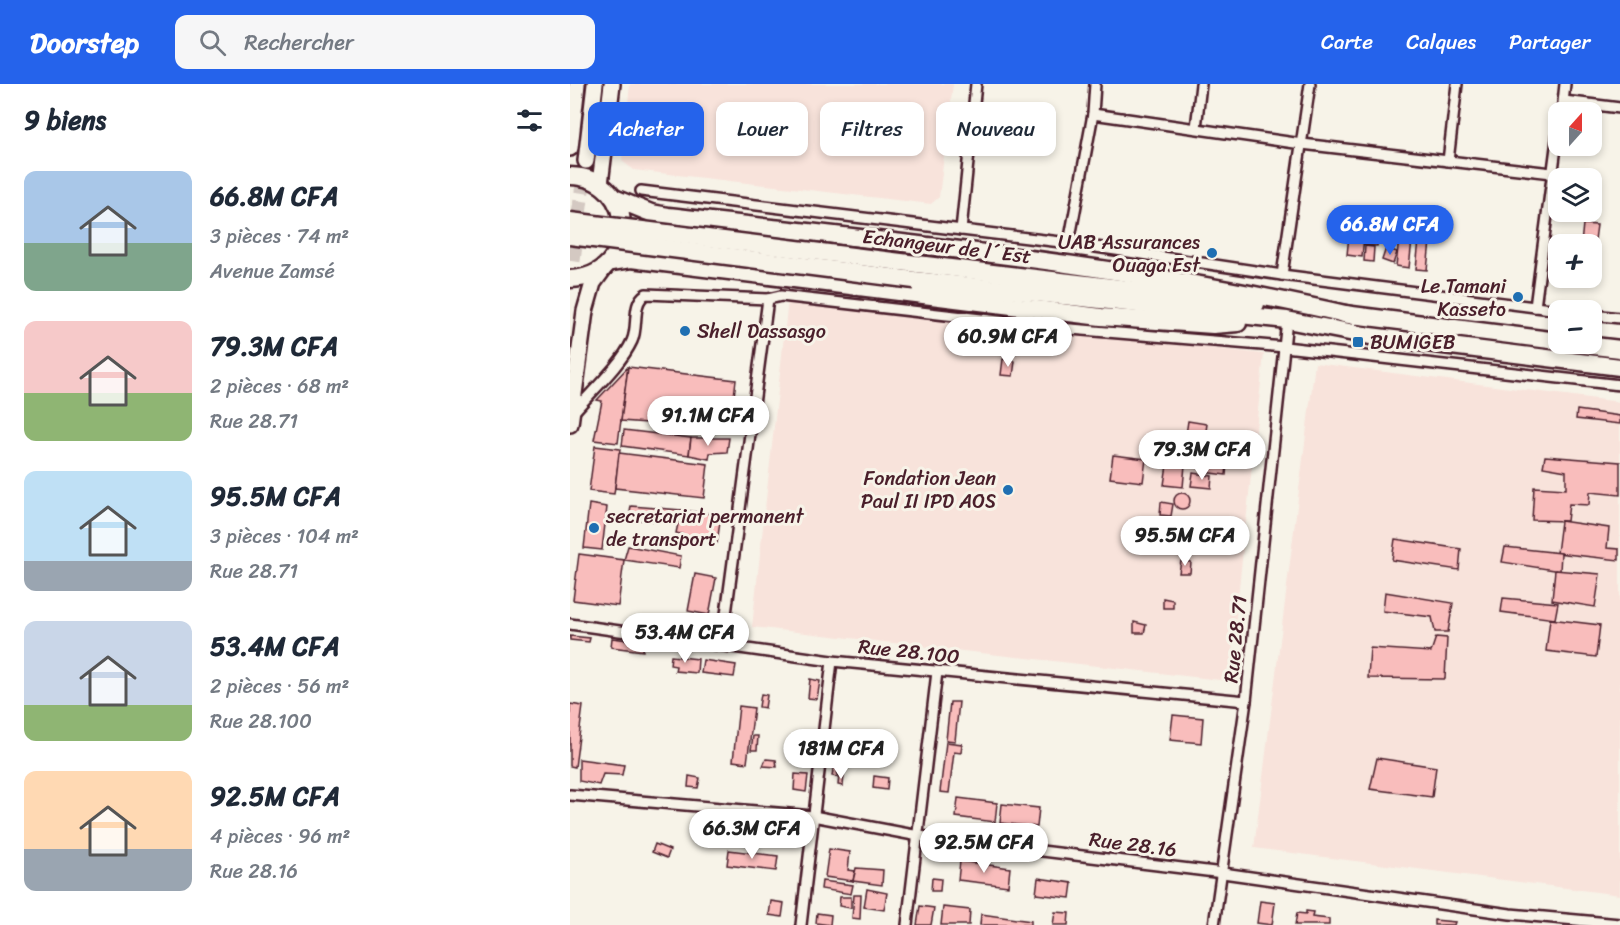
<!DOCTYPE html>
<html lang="fr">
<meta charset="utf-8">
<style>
:root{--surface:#fff;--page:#f6f6f7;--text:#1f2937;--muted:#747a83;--accent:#2563eb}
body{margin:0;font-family:Sriracha,sans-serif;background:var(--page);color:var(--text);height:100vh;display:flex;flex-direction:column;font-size:22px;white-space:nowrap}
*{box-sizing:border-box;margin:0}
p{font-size:20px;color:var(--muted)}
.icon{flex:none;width:33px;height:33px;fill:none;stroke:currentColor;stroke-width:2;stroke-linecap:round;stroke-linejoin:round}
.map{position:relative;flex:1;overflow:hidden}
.sheet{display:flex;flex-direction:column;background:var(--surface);width:570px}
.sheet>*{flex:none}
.guide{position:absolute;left:18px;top:18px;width:570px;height:54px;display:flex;gap:12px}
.needle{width:39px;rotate:21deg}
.fabs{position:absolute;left:978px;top:18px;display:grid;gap:12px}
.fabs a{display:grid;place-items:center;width:54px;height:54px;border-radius:12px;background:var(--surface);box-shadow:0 3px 9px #0003;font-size:30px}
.price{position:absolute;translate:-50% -51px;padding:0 14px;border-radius:21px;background:#fff;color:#222;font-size:20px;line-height:39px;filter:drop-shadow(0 2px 3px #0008)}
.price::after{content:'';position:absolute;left:50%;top:36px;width:18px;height:14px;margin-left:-9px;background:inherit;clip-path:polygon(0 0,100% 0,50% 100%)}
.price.active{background:var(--accent);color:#fff}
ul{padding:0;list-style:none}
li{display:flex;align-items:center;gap:18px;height:150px;padding:0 24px}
li span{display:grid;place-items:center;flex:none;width:168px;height:120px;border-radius:12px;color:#555}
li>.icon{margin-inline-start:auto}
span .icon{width:72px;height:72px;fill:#fffc;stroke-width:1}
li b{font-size:26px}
h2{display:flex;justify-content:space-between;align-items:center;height:72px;padding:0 24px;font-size:26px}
.tag{padding:0 21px;border-radius:12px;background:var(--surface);box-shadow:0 3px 9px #0003;font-size:21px;line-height:54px}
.tag.active{background:var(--accent);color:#fff}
header{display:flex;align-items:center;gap:36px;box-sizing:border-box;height:84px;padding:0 30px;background:var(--accent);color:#fff}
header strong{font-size:28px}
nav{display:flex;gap:33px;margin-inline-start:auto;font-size:21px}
.search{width:420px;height:54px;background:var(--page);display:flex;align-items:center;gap:15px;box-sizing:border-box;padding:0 21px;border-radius:12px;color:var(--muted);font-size:22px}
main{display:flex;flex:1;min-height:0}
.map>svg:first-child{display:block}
</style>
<header>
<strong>Doorstep</strong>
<div class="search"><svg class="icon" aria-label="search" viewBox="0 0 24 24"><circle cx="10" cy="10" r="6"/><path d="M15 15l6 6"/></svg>Rechercher</div>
<nav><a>Carte</a><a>Calques</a><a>Partager</a></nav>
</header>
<main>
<section class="sheet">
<h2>9 biens<svg class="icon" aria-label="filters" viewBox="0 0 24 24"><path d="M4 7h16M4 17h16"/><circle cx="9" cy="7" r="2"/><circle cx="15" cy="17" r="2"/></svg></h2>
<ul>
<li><span style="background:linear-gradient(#a9c7e8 60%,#7fa58c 0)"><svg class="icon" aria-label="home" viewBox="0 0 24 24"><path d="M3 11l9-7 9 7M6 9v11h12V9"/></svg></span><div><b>66.8M CFA</b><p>3 pièces · 74 m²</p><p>Avenue Zamsé</p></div></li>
<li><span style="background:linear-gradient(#f6c9c9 60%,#8fb573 0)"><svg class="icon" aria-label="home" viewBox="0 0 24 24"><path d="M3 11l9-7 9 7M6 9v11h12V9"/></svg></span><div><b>79.3M CFA</b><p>2 pièces · 68 m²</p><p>Rue 28.71</p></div></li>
<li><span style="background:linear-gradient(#bfe0f5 75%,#9aa5b1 0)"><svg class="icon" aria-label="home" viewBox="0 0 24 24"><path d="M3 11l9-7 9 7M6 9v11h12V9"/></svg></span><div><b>95.5M CFA</b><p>3 pièces · 104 m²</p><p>Rue 28.71</p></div></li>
<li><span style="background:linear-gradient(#c9d6e8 70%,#8fb573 0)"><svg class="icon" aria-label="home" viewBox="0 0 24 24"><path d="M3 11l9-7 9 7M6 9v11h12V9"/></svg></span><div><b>53.4M CFA</b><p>2 pièces · 56 m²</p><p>Rue 28.100</p></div></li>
<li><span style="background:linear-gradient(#ffd9b3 65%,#9aa5b1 0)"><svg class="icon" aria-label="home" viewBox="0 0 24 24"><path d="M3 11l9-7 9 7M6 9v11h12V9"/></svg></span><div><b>92.5M CFA</b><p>4 pièces · 96 m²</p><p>Rue 28.16</p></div></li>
</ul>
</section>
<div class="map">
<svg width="1050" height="841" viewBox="0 0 1050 841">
<rect width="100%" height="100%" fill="#f7f3e8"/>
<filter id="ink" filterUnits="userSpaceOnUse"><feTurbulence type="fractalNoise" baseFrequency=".0167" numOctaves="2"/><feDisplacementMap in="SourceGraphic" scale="12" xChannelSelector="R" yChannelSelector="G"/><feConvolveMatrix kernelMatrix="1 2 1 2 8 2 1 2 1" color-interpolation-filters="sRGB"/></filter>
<g filter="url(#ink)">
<!-- built -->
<g fill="#f8e3db">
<path d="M60,0h323l-14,113 -8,7 -297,-34 -12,-9z"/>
<path d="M218,216l476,54 -35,327 -477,-54z"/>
<path d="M745,279l305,39v493l-366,-47z"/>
</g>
<!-- building -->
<g fill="#f9bdbc" stroke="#4a1f2b" stroke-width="1.5">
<path d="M798,131l13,1 -4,30 -13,-1z"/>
<path d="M831,135l13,2 -5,47 -13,-2z"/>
<path d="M851,137l11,1 -5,48 -11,-1z"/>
<path d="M1013,140l14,1 -4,30 -1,-11h-11z"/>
<path d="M779,151l15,1 -2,21 -15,-2z"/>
<path d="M795,162l9,1 -1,15 -9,-1z"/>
<path d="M816,164l11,4 -4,12 -11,-4z"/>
<path d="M433,275l12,2 -2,15 -12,-1z"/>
<path d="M58,283l-10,76 -24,-3 8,-39 -5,-1z"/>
<path d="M58,283l108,13 -6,49 -109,-8z"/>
<path d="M1007,326l43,6v8l-44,-5z"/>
<path d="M618,337l19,3 -5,33 -19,-2z"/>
<path d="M54,346l67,8 -2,17 -67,-9z"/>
<path d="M121,354h38l-2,14 -17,1 -1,6 -20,-4z"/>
<path d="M25,362l25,3 -6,45 -25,-3z"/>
<path d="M49,369l89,11 -4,34 -89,-10z"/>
<path d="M543,371l33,4 -3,23 -33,-4z"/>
<path d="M975,372l75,6v33l-30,-3 -1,13 -20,-1 -2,17 -35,-1 2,-33 32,2v-18l-23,-4z"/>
<path d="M635,378l22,2 -1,11 -23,-3z"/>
<path d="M603,380l12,1 -2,22 -19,-2 3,-20 5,1z"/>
<path d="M623,389l19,3 -1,12 -20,-2z"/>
<circle cx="612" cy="417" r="8"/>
<path d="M591,418l12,2 -2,12 -11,-1z"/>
<path d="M19,420l18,3 -5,43 -18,-2z"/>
<path d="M61,422l50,4 -2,13 -50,-4z"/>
<path d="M111,426l40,5 -4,28 -41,-10z"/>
<path d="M991,437l48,7 -2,20 12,1v11l-62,-7z"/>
<path d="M825,455l66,10 -2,21 -67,-10z"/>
<path d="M58,462l53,10 -2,12 -55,-8z"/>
<path d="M935,463l56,6 -1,18 -58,-9z"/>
<path d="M9,470l45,6 -6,46 -45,-6z"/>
<path d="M611,477l10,1 -1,11h-11z"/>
<path d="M985,486l45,4 -5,33 -43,-7z"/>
<path d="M125,490l21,4 -7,37 -21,-4z"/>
<path d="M815,508l68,11 -5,29h-13l-3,-15 -49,-6z"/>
<path d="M593,514l10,2v8h-10z"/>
<path d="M933,514l55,5 -3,16 -54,-7z"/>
<path d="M980,535l50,6 -4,32 -50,-6z"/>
<path d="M564,538l12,3 -2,8h-10z"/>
<path d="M0,552l20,2 -1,4 -19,-2z"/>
<path d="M866,553l11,1 -2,41 -77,-1 2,-30 61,4z"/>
<path d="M42,554l32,4 -1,9 -32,-4z"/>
<path d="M101,572l27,3 -1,14 -22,-2 1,-5 -6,-1z"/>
<path d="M133,576l33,5 -2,12 -33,-4z"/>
<path d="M240,595l10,2 -3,18 -9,-1z"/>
<path d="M191,610l6,1 -2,13 -6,-1z"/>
<path d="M380,618h9l-4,39 -9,-1z"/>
<path d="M0,620l13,2 -8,61 -5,-1z"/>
<path d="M169,622l15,2 -7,55 -14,-2z"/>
<path d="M603,631l30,3 -2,25 -31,-3z"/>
<path d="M273,651l7,1 -1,16 -8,-5z"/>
<path d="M183,652h5l-1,14h-6z"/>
<path d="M230,652l13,1 -3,21 -13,-2z"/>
<path d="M376,658l16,2 -1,9 -7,-1 -5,41 -9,-1z"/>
<path d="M306,662l14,2 -1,10 -14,-1z"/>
<path d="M266,666h5l-4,27 -5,-1z"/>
<path d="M807,674l59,9 -4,30 -62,-8z"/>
<path d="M9,675l45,6 -2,10 -19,-1 -4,11 -20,-4z"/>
<path d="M196,675l10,1 1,7 -14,-1z"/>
<path d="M225,690l13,1 -2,17 -12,-2z"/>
<path d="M269,691h5l-1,11 -5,-1z"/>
<path d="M119,692l11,2 -2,10 -10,-1z"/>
<path d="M304,692l14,2 -1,12 -14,-2z"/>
<path d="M388,714l39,5 -2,19 -39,-5z"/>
<path d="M432,720l37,4 -2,19 -37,-4z"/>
<path d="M85,760l15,6 -3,8 -15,-6z"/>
<path d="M259,765l21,3 -2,18 7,1 -2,10 -28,-4z"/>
<path d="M159,766l49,6 -2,15 -49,-6z"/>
<path d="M390,777l50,7 -2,18 -50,-6z"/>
<path d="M286,784l27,2 -1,15 -29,-4z"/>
<path d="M362,794l9,1 -1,12h-9z"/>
<path d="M468,794l34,5 -2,15 -34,-4z"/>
<path d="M252,797l31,4 -2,9 -30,-5z"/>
<path d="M297,805l20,4 -3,17 -20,-3z"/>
<path d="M284,811h7l-1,24 -8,-1z"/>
<path d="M270,813h11v11l-12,-2z"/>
<path d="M201,817l13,2 -2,14 -13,-2z"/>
<path d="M690,817l15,2 -3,22 -15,-2z"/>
<path d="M350,822l14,2 -3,17h-14z"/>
<path d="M373,823l27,3 -1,15h-28z"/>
<path d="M736,827l7,1 -1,5 17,2v6h-34l2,-12 9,1z"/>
<path d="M485,828l14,1 -1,12h-15z"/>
<path d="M247,829l14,2 -1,10 -14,-2z"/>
<path d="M411,830l50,7v4h-51z"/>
<path d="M864,836l21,2 -1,3h-20z"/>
</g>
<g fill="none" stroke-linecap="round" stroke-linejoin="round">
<!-- primary-tunnel -->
<path stroke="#d4c9c2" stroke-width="15" stroke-dasharray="15 8" stroke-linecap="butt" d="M0,200l15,-116"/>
<defs>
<g id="street">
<path d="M994,17l56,7"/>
<path d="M992,28l3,-28"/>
<path d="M523,30l209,30 250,29"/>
<path d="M626,44l5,-44"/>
<path d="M878,77l9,-77"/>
<path d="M71,107l428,52 213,32 277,35"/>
<path d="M391,146l15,-146"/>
<path d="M499,159l24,-129 2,-30"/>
<path d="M712,191l28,-191"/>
<path d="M965,223l23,-175"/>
<path d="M1022,231l28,3"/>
<path d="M3,329c18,-21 48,-48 59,-72 7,-15 -1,-38 14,-47l122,5 13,-3 278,32 226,19 335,38"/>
<path d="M0,540l262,37 414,40"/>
<path d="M152,560l46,-345"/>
<path d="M0,711l243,21 106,20 304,37 287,41 110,10"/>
<path d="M231,841l31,-264"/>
<path d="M337,841l30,-253"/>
<path d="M644,841l32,-224 41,-381"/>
</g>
<g id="primary">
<path d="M0,64l7,-64"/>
<path d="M16,77l9,-77"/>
<path d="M30,100l12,-100"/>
<path d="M0,340l15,-113 8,-28 11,-15"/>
</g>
<g id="highway">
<path d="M0,92c69,1 70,101 0,103"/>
<path d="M44,114l37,15 17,3c230,27 461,48 686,100"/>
<path d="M41,178l20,-3 470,58 112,8 25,-2"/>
<path d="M347,180l339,40"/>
<path d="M344,196l373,40 83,16 250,31"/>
<path d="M774,230l214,27"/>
<path d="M1007,260l43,5"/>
</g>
</defs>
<!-- street casing -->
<use href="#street" stroke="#4a1f2b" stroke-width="14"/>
<!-- primary casing -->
<use href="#primary" stroke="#4a1f2b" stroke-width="20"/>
<!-- highway casing -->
<use href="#highway" stroke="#4a1f2b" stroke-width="21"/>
<!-- street -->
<use href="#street" stroke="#f7f3e8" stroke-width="9"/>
<!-- primary -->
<use href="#primary" stroke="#f7f3e8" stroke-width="15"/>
<!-- highway -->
<use href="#highway" stroke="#f7f3e8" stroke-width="16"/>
<defs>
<g id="highway-bridge">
<path d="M0,137l347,43"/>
<path d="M0,152l344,44"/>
</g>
</defs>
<!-- highway-bridge casing -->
<use href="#highway-bridge" stroke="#4a1f2b" stroke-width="21" stroke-linecap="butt"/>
<!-- highway-bridge -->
<use href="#highway-bridge" stroke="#f7f3e8" stroke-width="16"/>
</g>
</g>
<!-- markers -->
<g fill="#1f6fb2" stroke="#f7f3e8" stroke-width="2">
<circle cx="642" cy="169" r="6"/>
<circle cx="948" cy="213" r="6"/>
<circle cx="115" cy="247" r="6"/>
<rect x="782" y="252" width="12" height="12" rx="3"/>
<circle cx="438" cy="406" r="6"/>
<circle cx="24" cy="444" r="6"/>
</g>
<g text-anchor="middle" stroke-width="6" stroke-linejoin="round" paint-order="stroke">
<!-- poi labels -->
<g font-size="20" fill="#4a1f2b" stroke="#f7f3e8" text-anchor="end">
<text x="630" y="165">UAB Assurances<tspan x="630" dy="23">Ouaga Est</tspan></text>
<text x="936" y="209">Le Tamani<tspan x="936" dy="23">Kasseto</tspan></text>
<text x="127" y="254" text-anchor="start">Shell Dassasgo</text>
<text x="800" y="265" text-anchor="start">BUMIGEB</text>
<text x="426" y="401">Fondation Jean<tspan x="426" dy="23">Paul II IPD AOS</tspan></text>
<text x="36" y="439" text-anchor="start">secretariat permanent<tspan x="36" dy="23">de transport</tspan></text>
</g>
<!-- street labels -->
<g font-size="20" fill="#4a1f2b" stroke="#f7f3e8">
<text transform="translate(377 162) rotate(7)" y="7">Echangeur de l´Est</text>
<text transform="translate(665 555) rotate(-84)" y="7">Rue 28.71</text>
<text transform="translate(339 567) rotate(6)" y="7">Rue 28.100</text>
<text transform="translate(563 760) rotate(7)" y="7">Rue 28.16</text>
</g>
</g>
</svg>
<div class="fabs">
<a><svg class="needle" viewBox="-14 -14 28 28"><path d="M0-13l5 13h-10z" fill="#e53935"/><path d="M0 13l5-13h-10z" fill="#747a83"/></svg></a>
<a><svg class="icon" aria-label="layers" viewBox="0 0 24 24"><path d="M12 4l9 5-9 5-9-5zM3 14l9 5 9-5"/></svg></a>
<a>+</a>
<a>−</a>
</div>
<b class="price active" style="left:820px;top:172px">66.8M CFA</b>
<b class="price" style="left:438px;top:284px">60.9M CFA</b>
<b class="price" style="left:138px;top:363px">91.1M CFA</b>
<b class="price" style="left:632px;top:397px">79.3M CFA</b>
<b class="price" style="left:615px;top:483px">95.5M CFA</b>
<b class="price" style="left:115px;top:580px">53.4M CFA</b>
<b class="price" style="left:271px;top:696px">181M CFA</b>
<b class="price" style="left:182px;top:776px">66.3M CFA</b>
<b class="price" style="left:414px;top:790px">92.5M CFA</b>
<div class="guide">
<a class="tag active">Acheter</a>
<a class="tag">Louer</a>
<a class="tag">Filtres</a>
<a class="tag">Nouveau</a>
</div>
</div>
</main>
